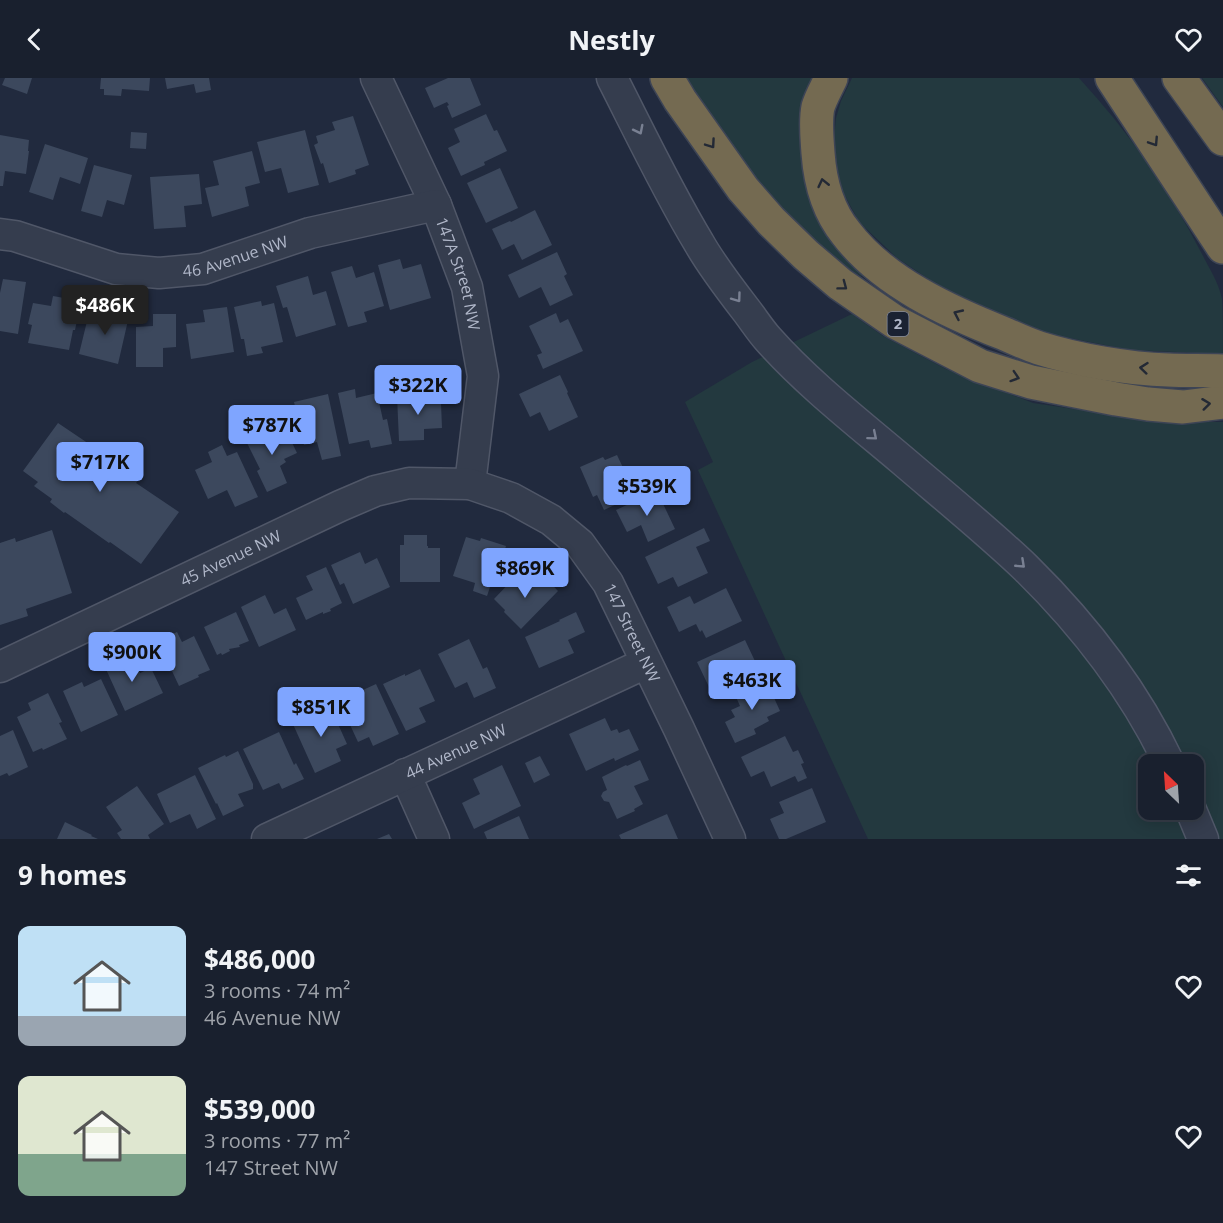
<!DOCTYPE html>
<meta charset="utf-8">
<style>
:root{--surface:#19202e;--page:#262d3a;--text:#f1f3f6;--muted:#9fa3aa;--line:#373e4a;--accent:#7fa5ff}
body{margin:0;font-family:"Open Sans",sans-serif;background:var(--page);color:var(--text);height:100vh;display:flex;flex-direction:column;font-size:22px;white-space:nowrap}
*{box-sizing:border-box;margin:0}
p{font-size:20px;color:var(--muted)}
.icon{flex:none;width:33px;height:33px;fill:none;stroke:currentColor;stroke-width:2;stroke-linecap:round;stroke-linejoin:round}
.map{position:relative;height:761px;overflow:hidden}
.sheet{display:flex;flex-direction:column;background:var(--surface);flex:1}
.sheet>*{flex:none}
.needle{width:39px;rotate:335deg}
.fabs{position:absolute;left:1138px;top:676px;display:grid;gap:12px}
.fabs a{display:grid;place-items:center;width:66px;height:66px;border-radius:12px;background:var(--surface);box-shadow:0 3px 15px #0003,0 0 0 2px var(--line);font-size:30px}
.price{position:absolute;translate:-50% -51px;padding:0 14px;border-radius:6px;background:var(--accent);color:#111;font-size:20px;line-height:39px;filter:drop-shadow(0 2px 3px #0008)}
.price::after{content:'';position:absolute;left:50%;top:36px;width:18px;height:14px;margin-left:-9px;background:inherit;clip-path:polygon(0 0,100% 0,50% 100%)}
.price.selected{background:#222;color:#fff}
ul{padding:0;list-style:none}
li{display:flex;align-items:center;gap:18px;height:150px;padding:0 18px}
li span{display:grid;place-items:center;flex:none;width:168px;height:120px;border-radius:12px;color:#555}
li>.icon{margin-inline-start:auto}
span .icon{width:72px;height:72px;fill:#fffc;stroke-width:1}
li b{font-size:26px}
h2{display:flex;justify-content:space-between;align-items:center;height:72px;padding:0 18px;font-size:26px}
header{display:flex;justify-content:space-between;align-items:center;height:78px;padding:0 18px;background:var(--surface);font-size:27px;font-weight:700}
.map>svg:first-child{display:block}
</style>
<header><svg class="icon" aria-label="back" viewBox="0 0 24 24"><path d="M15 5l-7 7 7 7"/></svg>Nestly<svg class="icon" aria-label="heart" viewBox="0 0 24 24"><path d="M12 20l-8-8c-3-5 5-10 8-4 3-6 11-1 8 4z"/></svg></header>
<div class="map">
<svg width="1223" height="761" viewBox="0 0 1223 761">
<rect width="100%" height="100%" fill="#212a3e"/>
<!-- green -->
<g fill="#23393f" fill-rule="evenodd">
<path d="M686,0h134l-9,21 55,172 -5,5 -12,-7 -61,-52 -33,-38 -31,-40z"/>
<path d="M852,0h227c49,53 90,112 123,176 7,14 17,29 20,45 1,15 1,39 1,55l-93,-4 -76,-15 -51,-18 -67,-33 -39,-26 -38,-36 -15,-28 -9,-28 -1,-27 2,-21 5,-17z"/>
<path d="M1202,0h21v29z"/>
<path d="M852,236l31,22 63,33 87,34 131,19h59v417h-355l-170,-369 15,-8 -28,-60 67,-40zM1149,687h45v45h-45z"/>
</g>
<!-- building -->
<g fill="#3c485d">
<path d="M5,0h27l-5,16 -25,-9z"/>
<path d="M101,0h49l-1,13 -27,-2 -1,7 -17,-1v-6h-4z"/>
<path d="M165,0h44l2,12 -15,3 -2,-9 -27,5z"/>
<path d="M448,0h22l11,27 -29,13 -5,-12 2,-1 -2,-3 -13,6 -9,-20z"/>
<path d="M486,36l8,17 3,-1 10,21 -23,11 1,3 -24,11 -13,-28 12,-6 -6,-13z"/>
<path d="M353,38l16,49 -14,5 1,4 -27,9 -6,-20 -2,1 -7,-19 4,-2 -2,-7 19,-6 -3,-8z"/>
<path d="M305,52l14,55 -31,8 -7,-25 -16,4 -8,-30z"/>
<path d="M131,54l16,1 -1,16 -16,-1z"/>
<path d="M0,57l29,5 -1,11h1l-3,23 -21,-3 -2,15h-3z"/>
<path d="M45,66l43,14 -8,26 -20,-7 -7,23 -24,-8z"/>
<path d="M252,73l8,32 -15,4 4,19 -37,11 -7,-29 14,-3 -6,-24z"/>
<path d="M94,87l38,10 -8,30 -17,-5 -5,17 -21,-6z"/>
<path d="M500,90l18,40 -32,15 -19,-40z"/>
<path d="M199,96l3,30 -18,2 2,21 -32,2 -4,-52z"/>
<path d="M535,132l17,35 -30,15 -8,-16 -12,6 -10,-21 18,-8 1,1z"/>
<path d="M557,174l10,22 -3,2 9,19 -23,11 -9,-19 -22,11 -11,-23z"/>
<path d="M400,181l3,10 18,-5 10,34 -41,12 -12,-45z"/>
<path d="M352,188l4,12 18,-6 10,34 -20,6 3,10 -19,5 -17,-55z"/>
<path d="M308,198l5,19 13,-4 10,34 -40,12 -9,-30 -4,1 -7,-22z"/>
<path d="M3,201l23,3 -8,52 -18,-3v-38z"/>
<path d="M53,218l28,5 -6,29h-2l-4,20 -41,-7 4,-18 -4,-1 5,-21 18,3z"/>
<path d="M261,223l1,5 12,-3 9,39 -22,5 2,6 -16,3 -3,-17h-3l-7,-32z"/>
<path d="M227,229l7,45 -43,7 -5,-35 19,-2 -2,-12z"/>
<path d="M102,231l27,7 -11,48 -39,-10 10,-41 11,2z"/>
<path d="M556,235l4,10 8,-4 15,32 -40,18 -6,-14 5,-2 -13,-27z"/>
<path d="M153,236h23v33l-13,1v19h-27v-40l17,-1z"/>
<path d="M560,297l8,17 -1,1 11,24 -29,14 -9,-19 -10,5 -11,-23z"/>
<path d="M355,311l1,9 21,-5 6,27 4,-1 5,25 -21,4 -2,-8 -20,4 -11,-51z"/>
<path d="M434,315l1,10h6l1,25 -18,1v11l-25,1 -2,-45z"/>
<path d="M328,316l13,62 -19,4 -5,-18 -13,3 -10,-43z"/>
<path d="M58,345l43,29 4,-6 35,26 -1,2 2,2 -5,7 43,29 -38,52 -31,-22 -1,1 -44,-31 -1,1 -14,-11 2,-3 -18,-13 4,-4 -15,-11z"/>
<path d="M274,347l2,5 8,-4 13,27 -13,6 2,3 -6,4 7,17 -20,9 -10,-21 3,-2 -13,-26 20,-9 -2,-5z"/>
<path d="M222,367l5,11 10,-4 21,45 -23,10 -8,-17 -19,9 -13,-29 17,-8 -4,-10z"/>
<path d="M617,377l19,40 -32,15 -7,-15 -4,2 -13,-30 23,-10 2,3z"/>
<path d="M657,413l18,38 -27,13 -7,-17 -14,7 -11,-22z"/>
<path d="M704,450l6,13 -14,6 12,26 -30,14 -5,-10 -15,7 -13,-27z"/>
<path d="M52,452l20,63 -46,16 2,7 -28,9v-82l15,-5 1,4z"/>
<path d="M404,457h23v11h1v2h12v34h-40v-37h4z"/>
<path d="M466,459l14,4 1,-3 25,8 -8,24 -2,-1 -9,27 -14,-5 2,-8 -22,-7z"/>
<path d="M360,474l5,12 12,-6 13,29 -37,17 -9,-21 -4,2 -9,-20z"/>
<path d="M326,489l16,36 -12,6 1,2 -8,3v-2l-17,8 -10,-22 17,-8 -7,-14z"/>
<path d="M519,495l12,11 3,-3 1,2 8,-8 15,16 -37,38 -17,-17 1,-2 -11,-11z"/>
<path d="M726,510l16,33 -36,17 -4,-8 -2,2 -4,-8 -17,8 -12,-25 23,-11 4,8z"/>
<path d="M265,517l9,19 12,-6 10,22 -37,17 -18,-40z"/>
<path d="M236,534l13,29 -10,4 1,2 -11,2 1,2 -8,4 -1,-2 -4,2 -13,-28z"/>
<path d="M576,534l9,20 -17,8 6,13 -35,15 -14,-31 35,-16 -1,-1z"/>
<path d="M177,554l5,10 12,-6 16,34 -12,5 1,2 -20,9 -21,-45z"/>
<path d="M469,561l14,30 4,-2 9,21 -22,10 -7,-16 -12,6 -17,-34z"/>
<path d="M745,562l17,36 -34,16 -5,-11 -14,6 -12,-25z"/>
<path d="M127,578l1,3 4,-3 8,17 11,-5 12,25 -38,18 -20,-44 4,-2 -1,-2 13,-6 1,1z"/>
<path d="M420,591l15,32 -16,7 7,14 -20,9 -23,-47 22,-10v2z"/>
<path d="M101,601l17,36 -37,17 -18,-41 19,-9 2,5z"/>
<path d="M766,602l14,31 -13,6 2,4 -15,8 2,5 -21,9 -10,-21 10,-5 -4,-7 9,-4 -4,-9 2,-1 -1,-2z"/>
<path d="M376,606l23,50 -26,12 -4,-9 -11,5 -19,-41z"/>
<path d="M48,615l14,29 -3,1 8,16 -24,11 -1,-2 -9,4 -16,-35 14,-7 -3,-7z"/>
<path d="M329,626l18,40 -11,5 5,12 -26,12 -23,-51z"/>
<path d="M605,640l6,13 6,-2 2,4 10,-4 10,21 -24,11 -1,-3 -28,13 -17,-37z"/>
<path d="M13,652l15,37 -19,9 -2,-3 -7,3v-40z"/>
<path d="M279,654l15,33 2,-2 8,16 -22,10 -3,-6 -16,7 -20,-41z"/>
<path d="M785,658l8,16 5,-2 6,13 -3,1 6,14 -9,4 -3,-6 -24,11 -7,-16 -13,6 -10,-20z"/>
<path d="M238,673l15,33v5l-15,5 6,12 -21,10 -6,-13 -1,1 -18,-36 27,-13 1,2z"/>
<path d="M540,678l10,19 -16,8 -9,-20z"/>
<path d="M640,682l9,20 -15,6 9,18 -9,5 1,2 -18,8 -8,-17 -5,-1 -3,-5 2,-4 4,-2 -5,-13 24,-12 1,1z"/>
<path d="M502,687l19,41 -47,23 -12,-26 18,-9 -7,-15z"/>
<path d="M195,697l21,44 -19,10 -7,-15 -20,9 -13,-29z"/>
<path d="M137,708l27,38 -16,11 2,4h-29l-4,-6 5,-3 -16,-23z"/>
<path d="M812,710l14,34 -40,17h-7l-9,-20 14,-6 -5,-11z"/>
<path d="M667,736l11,25h-57l-2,-4z"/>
<path d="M519,738l10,23h-42l-3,-7z"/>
<path d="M65,744l27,13 -1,1 7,3h-41z"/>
<path d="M389,756l3,5h-15z"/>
</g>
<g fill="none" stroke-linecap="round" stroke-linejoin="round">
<defs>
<g id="minor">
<path id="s1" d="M376,0l60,127 31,82 16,89 -13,108"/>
<path d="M612,0c28,55 55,112 87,165 13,23 30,45 47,67 7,9 14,20 22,29 39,44 89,83 134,121 42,36 84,70 124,108 58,57 109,123 144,197"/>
<path id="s2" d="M0,156l15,2 101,33 43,4 44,-4 107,-36 126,-28"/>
<path id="s3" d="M0,589l340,-161 35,-15 34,-8 61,1 41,14 40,22 29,24 28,39 71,146 51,110"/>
<path d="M405,696l29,65"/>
<path d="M1191,732l12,29"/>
<path id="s4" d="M267,761l379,-176"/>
</g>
<g id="highway">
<path d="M667,0l13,22 63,89 28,32 35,34 34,29 55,38 85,44 51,16 85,17 32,5 35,3 40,-5"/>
<path d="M831,0c-4,9 -10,19 -13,29 -3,14 -1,31 0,46 2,28 10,58 28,80 37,49 103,79 159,101 11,5 22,10 34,14 38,12 90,21 129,22 19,1 37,0 55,1"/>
<path d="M1112,0l111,169"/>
<path d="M1179,0l44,61"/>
</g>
</defs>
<!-- minor casing -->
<use href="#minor" stroke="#505768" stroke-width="33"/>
<!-- highway casing -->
<use href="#highway" stroke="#3d4455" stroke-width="36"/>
<!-- minor -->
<use href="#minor" stroke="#353d4e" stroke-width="30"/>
<!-- highway -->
<use href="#highway" stroke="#746a51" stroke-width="33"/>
</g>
<!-- one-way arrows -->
<defs><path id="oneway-chevron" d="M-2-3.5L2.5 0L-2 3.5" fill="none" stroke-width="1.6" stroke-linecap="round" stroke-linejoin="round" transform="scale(1.5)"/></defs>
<g stroke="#798092">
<use href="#oneway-chevron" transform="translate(639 52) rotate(63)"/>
<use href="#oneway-chevron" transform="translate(737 220) rotate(54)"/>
<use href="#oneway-chevron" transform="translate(873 358) rotate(40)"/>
<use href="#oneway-chevron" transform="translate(1021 486) rotate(43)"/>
</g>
<g stroke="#232935">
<use href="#oneway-chevron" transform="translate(1154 64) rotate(57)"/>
<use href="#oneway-chevron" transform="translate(711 66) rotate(55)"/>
<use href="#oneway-chevron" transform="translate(823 105) rotate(-103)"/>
<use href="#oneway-chevron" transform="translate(843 208) rotate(37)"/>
<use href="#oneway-chevron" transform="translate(958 236) rotate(-155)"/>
<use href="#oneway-chevron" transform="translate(1144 290) rotate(-174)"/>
<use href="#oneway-chevron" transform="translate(1015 299) rotate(18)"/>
<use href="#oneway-chevron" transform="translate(1206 326) rotate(-7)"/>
</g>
<g text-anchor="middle" stroke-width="4.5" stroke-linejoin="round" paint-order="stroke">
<!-- shield labels -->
<rect fill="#1a2232" stroke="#838a9c" stroke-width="1.5" x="887.5" y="234" width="21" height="24" rx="4.5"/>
<g font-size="15" font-weight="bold" fill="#b0b7c9">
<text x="898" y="251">2</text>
</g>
<!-- street labels -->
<g font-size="16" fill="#b0b7c9" stroke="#1a2232">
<text dy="6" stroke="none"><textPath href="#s2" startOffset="243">46 Avenue NW</textPath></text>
<text dy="6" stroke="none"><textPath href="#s1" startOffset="213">147A Street NW</textPath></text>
<text dy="6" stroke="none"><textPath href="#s3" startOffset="255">45 Avenue NW</textPath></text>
<text dy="6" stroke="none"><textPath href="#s3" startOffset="740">147 Street NW</textPath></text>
<text dy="6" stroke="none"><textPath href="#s4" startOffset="208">44 Avenue NW</textPath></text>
</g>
</g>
</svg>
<div class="fabs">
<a><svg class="needle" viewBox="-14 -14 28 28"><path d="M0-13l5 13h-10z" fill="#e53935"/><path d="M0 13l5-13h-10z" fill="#9fa3aa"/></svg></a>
</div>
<b class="price selected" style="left:105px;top:258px">$486K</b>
<b class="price" style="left:418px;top:338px">$322K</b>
<b class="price" style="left:272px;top:378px">$787K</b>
<b class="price" style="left:100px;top:415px">$717K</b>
<b class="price" style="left:647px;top:439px">$539K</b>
<b class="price" style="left:525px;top:521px">$869K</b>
<b class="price" style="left:132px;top:605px">$900K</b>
<b class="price" style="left:752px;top:633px">$463K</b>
<b class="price" style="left:321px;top:660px">$851K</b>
</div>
<section class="sheet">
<h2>9 homes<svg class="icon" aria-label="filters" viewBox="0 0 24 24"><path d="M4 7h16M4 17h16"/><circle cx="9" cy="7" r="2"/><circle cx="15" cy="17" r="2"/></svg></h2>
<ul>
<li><span style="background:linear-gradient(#bfe0f5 75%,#9aa5b1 0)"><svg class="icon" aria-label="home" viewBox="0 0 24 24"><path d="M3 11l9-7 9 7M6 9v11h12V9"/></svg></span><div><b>$486,000</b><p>3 rooms · 74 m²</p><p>46 Avenue NW</p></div><svg class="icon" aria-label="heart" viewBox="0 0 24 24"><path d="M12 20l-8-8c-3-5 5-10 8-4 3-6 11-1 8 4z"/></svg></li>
<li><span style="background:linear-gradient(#dfe7d0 65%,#7fa58c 0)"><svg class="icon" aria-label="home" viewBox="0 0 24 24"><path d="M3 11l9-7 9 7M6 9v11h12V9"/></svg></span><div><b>$539,000</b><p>3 rooms · 77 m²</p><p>147 Street NW</p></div><svg class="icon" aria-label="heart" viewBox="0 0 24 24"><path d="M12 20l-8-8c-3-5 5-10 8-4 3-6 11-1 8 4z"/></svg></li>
</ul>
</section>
